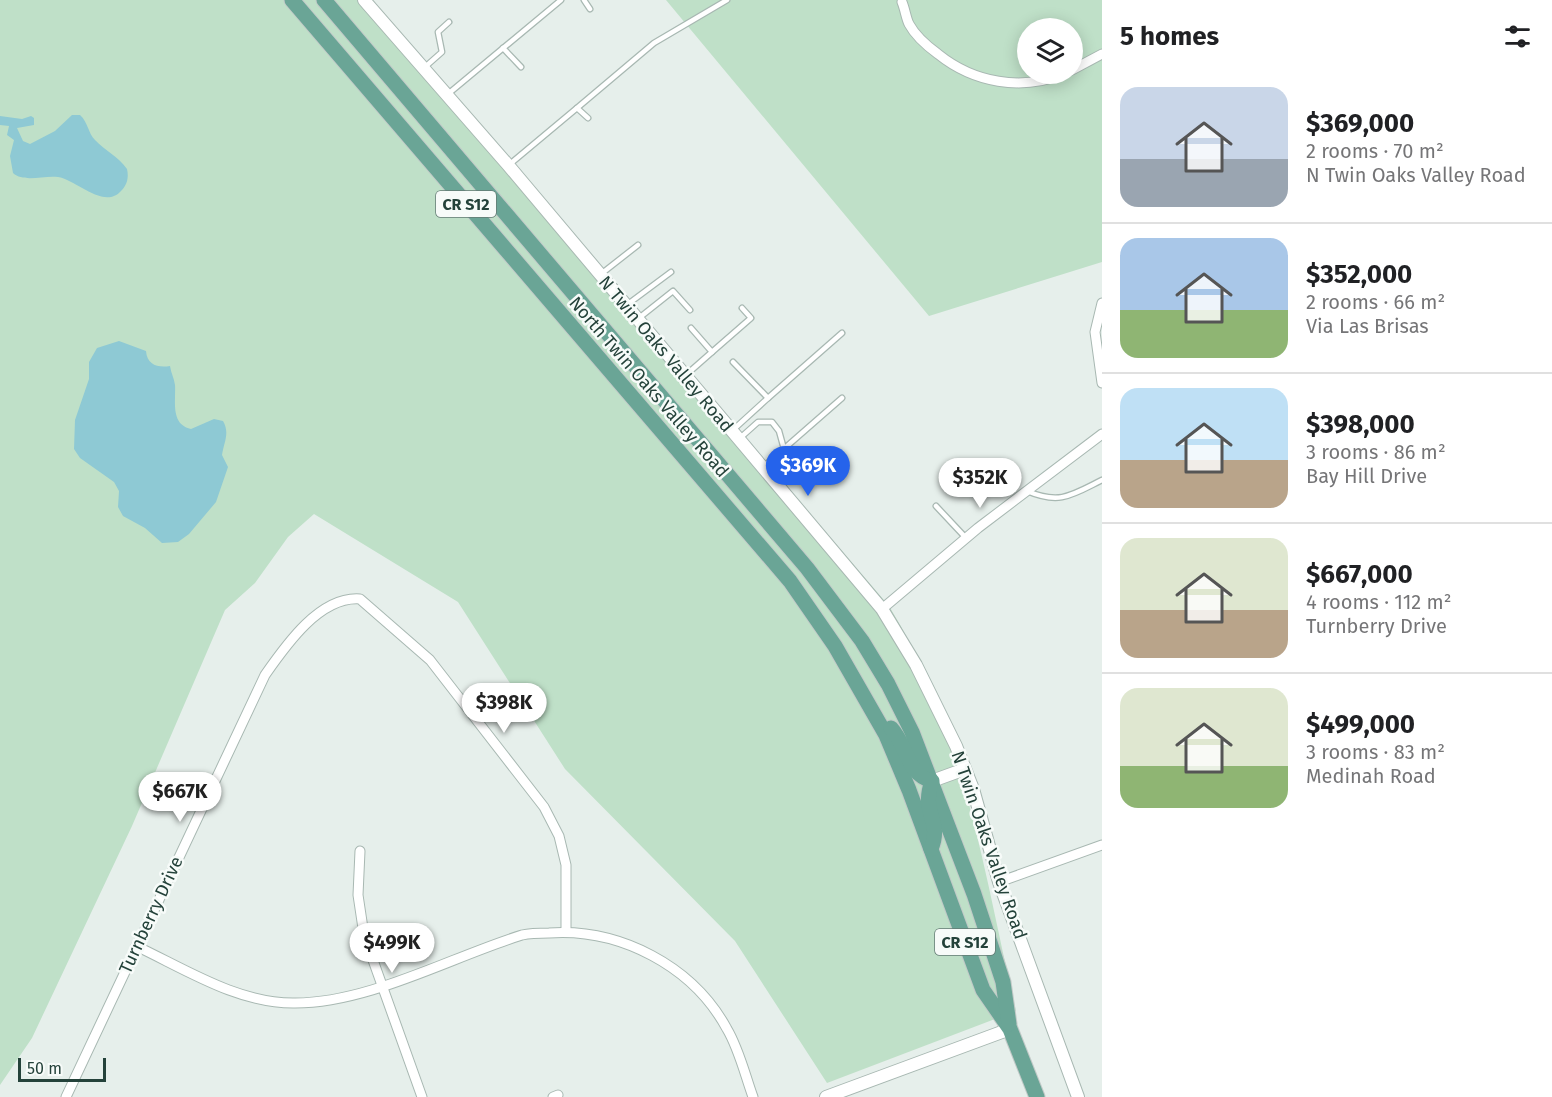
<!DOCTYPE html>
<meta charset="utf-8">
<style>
:root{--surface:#fff;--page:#f6f6f6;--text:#202124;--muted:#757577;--line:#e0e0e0;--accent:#2563eb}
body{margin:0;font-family:"Fira Sans",sans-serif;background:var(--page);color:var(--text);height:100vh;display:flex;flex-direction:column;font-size:22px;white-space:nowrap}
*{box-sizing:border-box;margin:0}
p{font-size:20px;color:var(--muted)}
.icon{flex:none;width:33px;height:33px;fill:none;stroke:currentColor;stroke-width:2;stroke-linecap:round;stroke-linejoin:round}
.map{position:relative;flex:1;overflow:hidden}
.details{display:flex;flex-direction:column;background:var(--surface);width:450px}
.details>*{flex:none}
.controls{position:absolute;left:1017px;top:18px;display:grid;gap:12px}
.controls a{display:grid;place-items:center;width:66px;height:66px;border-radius:50%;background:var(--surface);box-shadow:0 3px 15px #0003;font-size:30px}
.scale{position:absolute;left:18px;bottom:15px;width:88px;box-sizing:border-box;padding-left:6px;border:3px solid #24423a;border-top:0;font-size:16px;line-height:21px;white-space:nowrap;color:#24423a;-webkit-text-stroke:4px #f7fbf9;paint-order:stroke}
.price{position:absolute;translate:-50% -51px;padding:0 14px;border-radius:21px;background:#fff;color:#222;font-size:20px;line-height:39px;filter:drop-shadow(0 2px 3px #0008)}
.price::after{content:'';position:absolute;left:50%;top:36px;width:18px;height:14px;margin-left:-9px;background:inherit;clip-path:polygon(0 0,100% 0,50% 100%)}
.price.active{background:var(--accent);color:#fff}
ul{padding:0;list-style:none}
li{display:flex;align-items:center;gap:18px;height:150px;padding:0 18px}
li+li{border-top:2px solid var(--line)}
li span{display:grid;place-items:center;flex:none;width:168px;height:120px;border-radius:18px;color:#555}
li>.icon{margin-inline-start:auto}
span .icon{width:72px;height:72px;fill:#fffc;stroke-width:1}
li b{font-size:26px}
h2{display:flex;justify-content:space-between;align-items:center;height:72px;padding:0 18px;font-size:26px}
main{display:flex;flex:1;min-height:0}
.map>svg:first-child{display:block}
</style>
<main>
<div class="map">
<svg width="1102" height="1097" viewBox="0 0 1102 1097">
<rect width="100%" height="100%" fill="#e6efeb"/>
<!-- green -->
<g fill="#bfe0c8" fill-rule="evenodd">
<path d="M0,0h370l519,606c75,121 95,268 127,405l-189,72 -92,-142 -170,-172 -107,-167 -144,-88 -26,23 -33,46 -30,27 -93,216 -100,212 -32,47z"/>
<path d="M666,0h436v262l-173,54zM1028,28h44v46h-44z"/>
</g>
<!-- water -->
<g fill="#8ec9d4">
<path d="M72,115h8c8,7 8,18 15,25 10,11 23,16 32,29 2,9 0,16 -6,22 -17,19 -44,-11 -63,-14 -14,-2 -34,6 -45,-4l-3,-17 4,-16 -7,-5 2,-9 -9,-1v-9l22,3 9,-3 3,2v7l-17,3 6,13 7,3 25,-13z"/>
<path d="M119,341l27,10c1,14 12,17 24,15 1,7 4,12 5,19 1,16 -5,39 16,44l23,-10 9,2c7,12 1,21 -1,34l6,12 -12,35 -27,32 -11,8 -16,1 -17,-15 -22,-12 -5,-9 1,-16 -5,-9 -34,-24 -6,-9 1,-29 14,-41v-17l8,-14z"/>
</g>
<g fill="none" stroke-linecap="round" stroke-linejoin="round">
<defs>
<g id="service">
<path d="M584,0l6,9"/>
<path d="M503,48l18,19"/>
<path d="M425,67l17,-15 -4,-20 11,-10"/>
<path d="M448,94l113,-94"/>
<path d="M577,108l77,-65 73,-43"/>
<path d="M510,164l67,-56 11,10"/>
<path d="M601,274l37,-29"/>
<path d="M628,304l43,-32"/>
<path d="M639,318l34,-27 17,19"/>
<path d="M712,352l39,-34 -9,-10"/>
<path d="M733,362l35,36 -34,31"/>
<path d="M687,374l25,-22 -21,-24"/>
<path d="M768,398l74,-65"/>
<path d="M739,439l19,-17h14l7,9 5,18"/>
<path d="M763,467l79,-69"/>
<path d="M1027,491c33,14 45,4 75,-11"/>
<path d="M936,506l30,32"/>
</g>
<g id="minor">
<path d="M902,2c3,7 4,16 7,22 7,13 18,22 29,30 36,29 83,37 126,20"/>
<path d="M1072,70l30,-16"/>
<path d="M1102,303l-7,29 7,51"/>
<path d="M882,609l96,-81 124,-94"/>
<path d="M360,851l-2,44 6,40 58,162"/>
<path d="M999,882l103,-37"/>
<path d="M136,946c49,23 101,57 157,57 74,1 158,-46 229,-68 9,-2 19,-2 27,-2 71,-5 144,33 178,96 12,20 18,46 26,68"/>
<path d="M66,1097l199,-422c21,-30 55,-79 95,-76l70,61 114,147 15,29 7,29v67"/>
<path d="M553,1097l5,-2"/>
</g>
<g id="tertiary">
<path d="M364,0l144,165 374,444 34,56 40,81 17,43 26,93 79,215"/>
<path d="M932,781l33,-12"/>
<path d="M826,1097l184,-68"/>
</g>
<g id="primary">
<path d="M292,0l498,581 45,65 51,89 23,55 74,200 27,39 27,68"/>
<path d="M324,0l483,568 55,73 26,43 24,48 62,162 29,88 6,42"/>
<path d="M891,728c17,18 15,46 41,53 -12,33 11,39 -1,68"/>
</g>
</defs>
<!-- service casing -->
<use href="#service" stroke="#a8b8b2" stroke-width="7"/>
<!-- minor casing -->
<use href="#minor" stroke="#a8b8b2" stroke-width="11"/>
<!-- tertiary casing -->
<use href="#tertiary" stroke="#a8b8b2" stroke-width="14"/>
<!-- primary casing -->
<use href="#primary" stroke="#c2cac8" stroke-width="17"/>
<!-- service -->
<use href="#service" stroke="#fff" stroke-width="4.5"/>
<!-- minor -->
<use href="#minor" stroke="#fff" stroke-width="9"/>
<!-- tertiary -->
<use href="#tertiary" stroke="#fff" stroke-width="12"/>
<!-- primary -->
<use href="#primary" stroke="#6aa596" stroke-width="15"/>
</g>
<g text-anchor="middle" stroke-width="5" stroke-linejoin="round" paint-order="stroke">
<!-- shield labels -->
<g fill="#f7fbf9" stroke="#637a73" stroke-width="1.5">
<rect x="436" y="191" width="60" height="26" rx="4.5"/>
<rect x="935" y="929" width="60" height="26" rx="4.5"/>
</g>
<g font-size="16" font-weight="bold" fill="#24423a">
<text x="466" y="210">CR S12</text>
<text x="965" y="948">CR S12</text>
</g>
<!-- street labels -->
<g font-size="18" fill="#24423a" stroke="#f7fbf9">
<text transform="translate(666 354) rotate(50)" y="6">N Twin Oaks Valley Road</text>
<text transform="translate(649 387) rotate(49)" y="6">North Twin Oaks Valley Road</text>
<text transform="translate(989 845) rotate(71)" y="6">N Twin Oaks Valley Road</text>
<text transform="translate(151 915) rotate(-65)" y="6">Turnberry Drive</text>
</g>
</g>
</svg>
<div class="controls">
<a><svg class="icon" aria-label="layers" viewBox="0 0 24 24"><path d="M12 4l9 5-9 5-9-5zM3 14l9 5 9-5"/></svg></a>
</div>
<div class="scale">50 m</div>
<b class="price active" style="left:808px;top:497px">$369K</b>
<b class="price" style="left:980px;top:509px">$352K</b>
<b class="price" style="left:504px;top:734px">$398K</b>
<b class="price" style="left:180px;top:823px">$667K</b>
<b class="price" style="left:392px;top:974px">$499K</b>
</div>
<section class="details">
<h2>5 homes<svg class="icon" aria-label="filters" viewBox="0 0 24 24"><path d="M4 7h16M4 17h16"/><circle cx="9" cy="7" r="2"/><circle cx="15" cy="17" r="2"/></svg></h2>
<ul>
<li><span style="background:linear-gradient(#c9d6e8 60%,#9aa5b1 0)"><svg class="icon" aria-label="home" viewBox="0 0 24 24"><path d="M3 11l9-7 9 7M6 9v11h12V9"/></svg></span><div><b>$369,000</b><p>2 rooms · 70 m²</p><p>N Twin Oaks Valley Road</p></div></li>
<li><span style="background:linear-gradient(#a9c7e8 60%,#8fb573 0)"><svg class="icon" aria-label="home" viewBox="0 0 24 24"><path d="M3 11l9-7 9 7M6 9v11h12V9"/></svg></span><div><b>$352,000</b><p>2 rooms · 66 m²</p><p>Via Las Brisas</p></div></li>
<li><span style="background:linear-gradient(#bfe0f5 60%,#b9a48a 0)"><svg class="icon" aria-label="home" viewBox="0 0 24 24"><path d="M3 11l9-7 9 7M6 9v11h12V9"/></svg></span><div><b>$398,000</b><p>3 rooms · 86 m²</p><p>Bay Hill Drive</p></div></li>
<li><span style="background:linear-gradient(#dfe7d0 60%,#b9a48a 0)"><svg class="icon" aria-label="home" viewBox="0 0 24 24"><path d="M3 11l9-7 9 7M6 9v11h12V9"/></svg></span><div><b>$667,000</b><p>4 rooms · 112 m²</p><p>Turnberry Drive</p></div></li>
<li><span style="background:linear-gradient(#dfe7d0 65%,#8fb573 0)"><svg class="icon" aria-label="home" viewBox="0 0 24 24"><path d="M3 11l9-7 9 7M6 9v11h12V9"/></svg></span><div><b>$499,000</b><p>3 rooms · 83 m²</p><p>Medinah Road</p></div></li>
</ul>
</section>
</main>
